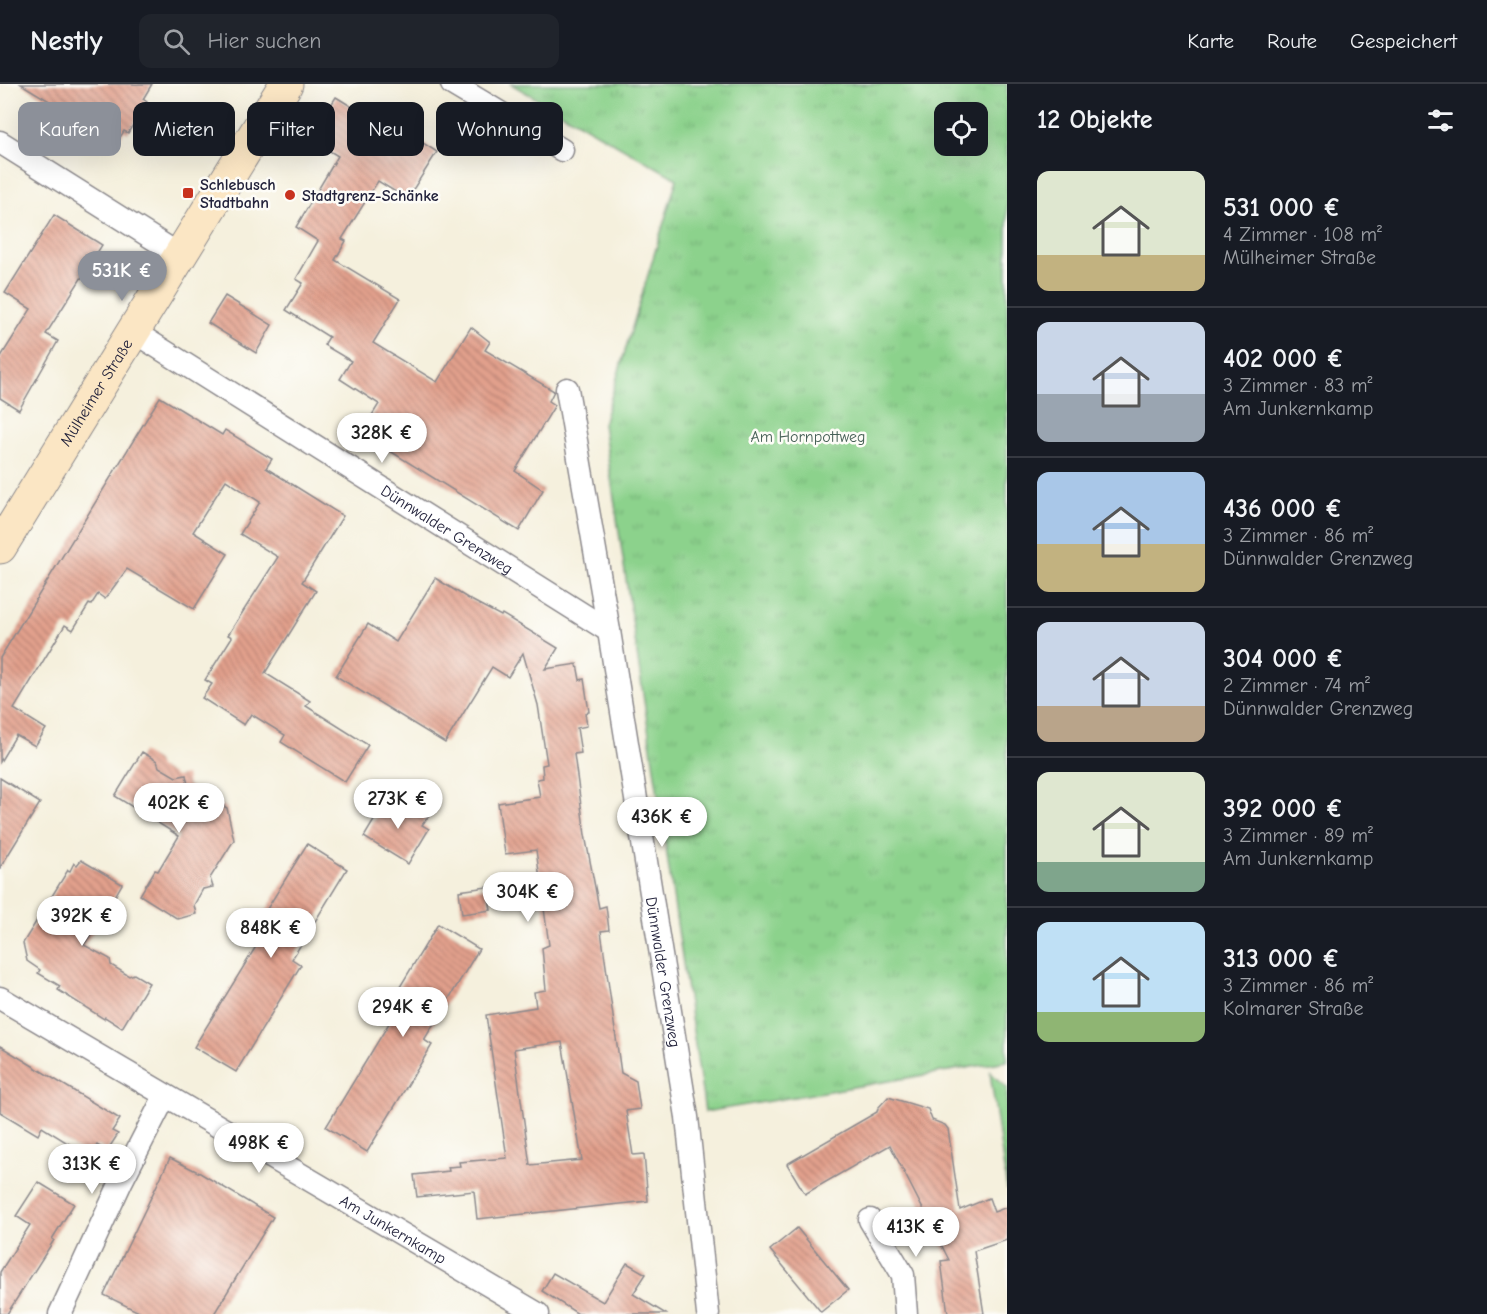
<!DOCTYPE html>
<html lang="de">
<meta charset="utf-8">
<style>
:root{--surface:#171b24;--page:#20242c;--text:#f1f3f6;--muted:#9ea1a6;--line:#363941;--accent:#8c9099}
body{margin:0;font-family:"Comic Neue",sans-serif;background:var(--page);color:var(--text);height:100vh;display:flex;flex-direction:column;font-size:22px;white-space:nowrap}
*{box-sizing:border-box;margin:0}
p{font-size:20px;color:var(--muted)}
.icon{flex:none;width:33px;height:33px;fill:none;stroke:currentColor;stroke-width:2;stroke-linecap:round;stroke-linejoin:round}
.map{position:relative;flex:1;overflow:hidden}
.sheet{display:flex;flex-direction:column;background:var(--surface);width:480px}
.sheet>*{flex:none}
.hud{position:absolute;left:18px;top:18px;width:570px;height:54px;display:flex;gap:12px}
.controls{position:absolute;left:934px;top:18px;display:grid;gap:12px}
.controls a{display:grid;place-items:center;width:54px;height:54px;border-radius:12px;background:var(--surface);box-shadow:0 6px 24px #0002;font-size:30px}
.price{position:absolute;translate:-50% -51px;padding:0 14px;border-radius:21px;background:#fff;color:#222;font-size:20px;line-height:39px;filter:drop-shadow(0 2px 3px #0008)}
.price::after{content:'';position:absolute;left:50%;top:36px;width:18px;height:14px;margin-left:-9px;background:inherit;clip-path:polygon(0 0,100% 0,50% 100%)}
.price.selected{background:var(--accent);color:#fff}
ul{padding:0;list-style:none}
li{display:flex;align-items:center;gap:18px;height:150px;padding:0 30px}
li+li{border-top:2px solid var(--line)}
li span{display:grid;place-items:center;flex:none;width:168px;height:120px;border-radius:12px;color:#555}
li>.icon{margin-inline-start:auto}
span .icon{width:72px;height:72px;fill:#fffc;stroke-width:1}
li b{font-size:26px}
h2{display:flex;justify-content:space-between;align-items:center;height:72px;padding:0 30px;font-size:26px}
.tag{padding:0 21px;border-radius:12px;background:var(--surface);box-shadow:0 6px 24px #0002;font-size:21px;line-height:54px}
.tag.selected{background:var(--accent);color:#fff}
header{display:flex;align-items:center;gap:36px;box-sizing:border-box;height:84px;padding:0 30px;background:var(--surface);border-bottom:2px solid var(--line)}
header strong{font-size:28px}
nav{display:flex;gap:33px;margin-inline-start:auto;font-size:21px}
.search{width:420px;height:54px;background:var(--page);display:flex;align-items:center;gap:15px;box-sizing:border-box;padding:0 21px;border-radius:12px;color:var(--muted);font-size:22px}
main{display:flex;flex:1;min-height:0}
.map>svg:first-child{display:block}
</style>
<header>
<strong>Nestly</strong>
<div class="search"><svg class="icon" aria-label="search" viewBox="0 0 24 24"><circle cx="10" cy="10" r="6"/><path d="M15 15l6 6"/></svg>Hier suchen</div>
<nav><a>Karte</a><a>Route</a><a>Gespeichert</a></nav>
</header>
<main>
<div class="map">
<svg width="1007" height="1230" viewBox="0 0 1007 1230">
<defs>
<pattern id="park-tufts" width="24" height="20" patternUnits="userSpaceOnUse" patternTransform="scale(1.5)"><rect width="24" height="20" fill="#8cd28c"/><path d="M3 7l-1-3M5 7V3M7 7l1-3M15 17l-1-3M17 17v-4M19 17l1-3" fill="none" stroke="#78b47a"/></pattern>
<pattern id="building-back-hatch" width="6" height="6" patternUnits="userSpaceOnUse" patternTransform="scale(1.5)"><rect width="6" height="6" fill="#e2a08c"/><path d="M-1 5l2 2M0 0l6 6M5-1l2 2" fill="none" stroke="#b78274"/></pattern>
</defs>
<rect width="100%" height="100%" fill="#fdfcf7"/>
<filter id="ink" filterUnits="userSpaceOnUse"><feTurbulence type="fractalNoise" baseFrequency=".0167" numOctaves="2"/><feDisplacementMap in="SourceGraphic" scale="12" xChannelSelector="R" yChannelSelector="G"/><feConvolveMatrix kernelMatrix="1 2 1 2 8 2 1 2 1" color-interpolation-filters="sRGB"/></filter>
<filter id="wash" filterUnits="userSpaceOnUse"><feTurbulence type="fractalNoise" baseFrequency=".008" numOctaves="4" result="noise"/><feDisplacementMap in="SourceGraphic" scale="24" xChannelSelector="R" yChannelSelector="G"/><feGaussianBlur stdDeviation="1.35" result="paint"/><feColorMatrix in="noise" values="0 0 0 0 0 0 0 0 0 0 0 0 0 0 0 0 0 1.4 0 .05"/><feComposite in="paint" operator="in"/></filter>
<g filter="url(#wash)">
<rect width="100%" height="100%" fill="#f5f0dd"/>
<!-- grass -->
<path fill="#8cd28c" stroke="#577a64" stroke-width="1.5" d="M990,988l17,16v102z"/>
<!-- park -->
<path fill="url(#park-tufts)" stroke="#577a64" stroke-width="1.5" fill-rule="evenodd" d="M511,0h496v977l-302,51 -102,-688 74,-245zM945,28h33v34h-33z"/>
<g id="blocks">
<!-- building -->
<g fill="url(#building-back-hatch)" fill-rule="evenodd">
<path d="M21,0h131l-9,15 4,3 -19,31 -4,-2 -7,11z"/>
<path d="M336,13l78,48 3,-6 20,13 -30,47 -29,-18 -36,58 4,2 -11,19 65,39 -27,44 64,39 34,-55 19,15 -5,8 69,41 -5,10 6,4 -40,66 28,19 -24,41 -158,-98 18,-29 -39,-25 11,-18 -27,-16 5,-8 -43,-27 17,-27 -7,-4 22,-38 -22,-14 42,-71 -23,-14 15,-23 -6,-3z"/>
<path d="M54,131l48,30 -56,89 12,7 -39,69 -19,-12v-40l31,-49 -26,-16z"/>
<path d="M225,212l47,29 -16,28 -48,-30z"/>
<path d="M160,313l62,38 3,-5 47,29 -6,9 77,48 -41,66 14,9 -51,82 45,28 -4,5 62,39 -23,37 -64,-40 4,-7 -34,-21 -7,11 -42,-27 10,-14 -7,-4 27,-43 -4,-2 50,-78 -38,-23 20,-32 -34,-22 -33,52 35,22 -34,55 -67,-40 -22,30 -7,-5 -7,11 -2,-1 -16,26 -8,-5 -51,84 32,20 -11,17 -19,-11 -16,27v-104z"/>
<path d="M435,494l34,21 32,17 1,-2 56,34 -13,21 32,-5 3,16 4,-1 5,33 -4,1 2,13 -10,2 4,25 -7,1 11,81 14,73 7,-2 3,24 -8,1 20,142 15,8 4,28 -14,2 7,44 11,-1 4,47 -171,18 -3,-28 -57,6 -3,-22 35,-4 -1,-4 12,-1 -1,-4 48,-4 -21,-143 50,-8 -2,-15 12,-2 -4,-42 7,-3 -13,-95 -31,4 -7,-51 42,-6 -3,-18 6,-1 -1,-13 5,-1 -9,-59 -15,-52 -15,24 -16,-10 -47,76 -109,-67 32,-52 28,18zM562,958l20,118 -52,5 -16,-116z"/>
<path d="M142,668l15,9 2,6 17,10 10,-2 2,10 39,23 7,32 -24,38 3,9 -10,2 -9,16 2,9 -18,5 -38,-24 15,-25 3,1 21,-35 -64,-40z"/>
<path d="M0,694l40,25 -40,65z"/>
<path d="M397,714l31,19 -6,8 7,4 -21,35 -44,-27 21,-35 6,4z"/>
<path d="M307,760l40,25 -55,90 9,6 -65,107 -42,-25 66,-107 -9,-5z"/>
<path d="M81,776l41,24 -8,14 -5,1 -10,16 1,6 -16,24 26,14 1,6 18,11 5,-2 15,9 -27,45 -17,-11 -1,2 -46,-29 2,-4 -22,-13 2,-3 -13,-9 -4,-18 45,-73 2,1 4,-8 3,2z"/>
<path d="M487,803l4,23 -29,4 -3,-23z"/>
<path d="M438,840l41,25 -55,91 8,5 -65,107 -41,-25 65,-107 -8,-5z"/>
<path d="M0,962l120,73 -8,12 6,3 -11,17 -10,-6 -7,12 -48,-30 -4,8 -38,-23z"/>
<path d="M888,1013l40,12 4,11 13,5 3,4 12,81 29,-12 5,14 13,-5v33l-33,11 10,63h-36l-7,-53 8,-1 -59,-115 -85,49 -18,-30 90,-52 1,-4z"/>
<path d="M170,1074l30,15 73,44 -59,97h-71l-39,-19z"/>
<path d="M38,1098l36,22 -22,35 2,1 -47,74h-7v-42l30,-47 -14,-9z"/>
<path d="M797,1144l51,62 -27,22 -51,-62z"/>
<path d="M627,1179l19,11 -13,20 33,20h-88l-36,-23 11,-18 50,29z"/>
</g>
</g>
</g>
<g filter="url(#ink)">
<use href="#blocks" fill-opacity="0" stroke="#8c898c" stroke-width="1.5"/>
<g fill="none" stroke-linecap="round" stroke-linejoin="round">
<defs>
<g id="minor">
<path d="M452,0l110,66"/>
<path d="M0,58l181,114"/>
<path id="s1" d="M134,248l475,299"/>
<path id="s2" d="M567,305l42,242 78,486 21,197"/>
<path id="s3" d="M0,914l538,316"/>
<path d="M870,1136l33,55 3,39"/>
<path d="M60,1230l62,-134 43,-84"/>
</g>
<g id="secondary">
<path id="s4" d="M0,463l286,-463"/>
</g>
</defs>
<!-- minor casing -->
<use href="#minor" stroke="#8c898c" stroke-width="25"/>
<!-- secondary casing -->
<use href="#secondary" stroke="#8c898c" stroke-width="35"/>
<!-- minor -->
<use href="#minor" stroke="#fff" stroke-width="22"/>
<!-- secondary -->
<use href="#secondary" stroke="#fbe6c4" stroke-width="33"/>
</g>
</g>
<!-- markers -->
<g fill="#c8321e" stroke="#fdfcf7" stroke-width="2">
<rect x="182" y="103" width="12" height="12" rx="3"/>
<circle cx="290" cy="111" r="6"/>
</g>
<g text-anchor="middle" stroke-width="5" stroke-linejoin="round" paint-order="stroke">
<!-- poi labels -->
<g font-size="16" font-weight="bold" fill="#22223b" stroke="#fdfcf7" text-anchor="start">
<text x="200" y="106">Schlebusch<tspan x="200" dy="18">Stadtbahn</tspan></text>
<text x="302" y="117">Stadtgrenz-Schänke</text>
</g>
<!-- street labels -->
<g font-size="16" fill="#22223b" stroke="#fdfcf7">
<text dy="6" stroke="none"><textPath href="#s4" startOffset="182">Mülheimer Straße</textPath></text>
<text dy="6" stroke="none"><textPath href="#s1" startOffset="370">Dünnwalder Grenzweg</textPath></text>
<text dy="6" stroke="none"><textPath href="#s2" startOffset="591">Dünnwalder Grenzweg</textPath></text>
<text dy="6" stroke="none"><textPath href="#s3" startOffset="456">Am Junkernkamp</textPath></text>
</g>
<!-- park labels -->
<g font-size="16" fill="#476057" stroke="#fdfcf7">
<text x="808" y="358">Am Hornpottweg</text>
</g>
</g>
</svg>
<div class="controls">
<a><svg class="icon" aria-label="locate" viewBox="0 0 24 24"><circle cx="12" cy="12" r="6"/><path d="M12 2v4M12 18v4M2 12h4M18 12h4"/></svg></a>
</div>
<b class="price selected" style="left:122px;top:218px">531K €</b>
<b class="price" style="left:382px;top:380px">328K €</b>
<b class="price" style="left:398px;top:746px">273K €</b>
<b class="price" style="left:179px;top:750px">402K €</b>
<b class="price" style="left:662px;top:764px">436K €</b>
<b class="price" style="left:528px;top:839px">304K €</b>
<b class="price" style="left:82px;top:863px">392K €</b>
<b class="price" style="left:271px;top:875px">848K €</b>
<b class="price" style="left:403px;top:954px">294K €</b>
<b class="price" style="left:259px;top:1090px">498K €</b>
<b class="price" style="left:92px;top:1111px">313K €</b>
<b class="price" style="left:916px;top:1174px">413K €</b>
<div class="hud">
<a class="tag selected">Kaufen</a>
<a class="tag">Mieten</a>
<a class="tag">Filter</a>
<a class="tag">Neu</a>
<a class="tag">Wohnung</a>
</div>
</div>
<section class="sheet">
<h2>12 Objekte<svg class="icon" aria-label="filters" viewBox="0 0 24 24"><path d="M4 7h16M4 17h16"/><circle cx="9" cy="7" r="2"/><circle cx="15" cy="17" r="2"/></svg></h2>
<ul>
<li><span style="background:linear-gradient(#dfe7d0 70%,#c2b280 0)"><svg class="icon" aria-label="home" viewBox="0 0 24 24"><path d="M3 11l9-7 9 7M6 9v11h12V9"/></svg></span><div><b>531 000 €</b><p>4 Zimmer · 108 m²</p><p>Mülheimer Straße</p></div></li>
<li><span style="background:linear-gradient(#c9d6e8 60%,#9aa5b1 0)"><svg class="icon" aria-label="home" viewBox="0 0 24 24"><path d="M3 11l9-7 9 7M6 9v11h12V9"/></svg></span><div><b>402 000 €</b><p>3 Zimmer · 83 m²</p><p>Am Junkernkamp</p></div></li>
<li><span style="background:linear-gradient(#a9c7e8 60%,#c2b280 0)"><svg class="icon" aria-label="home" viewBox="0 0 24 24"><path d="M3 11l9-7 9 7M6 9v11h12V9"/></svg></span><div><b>436 000 €</b><p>3 Zimmer · 86 m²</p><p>Dünnwalder Grenzweg</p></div></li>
<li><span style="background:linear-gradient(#c9d6e8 70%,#b9a48a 0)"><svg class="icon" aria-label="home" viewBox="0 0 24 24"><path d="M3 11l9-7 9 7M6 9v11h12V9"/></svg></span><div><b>304 000 €</b><p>2 Zimmer · 74 m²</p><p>Dünnwalder Grenzweg</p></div></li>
<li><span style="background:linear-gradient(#dfe7d0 75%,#7fa58c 0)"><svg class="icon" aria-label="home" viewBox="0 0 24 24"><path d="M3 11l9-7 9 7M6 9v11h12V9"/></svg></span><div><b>392 000 €</b><p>3 Zimmer · 89 m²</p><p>Am Junkernkamp</p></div></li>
<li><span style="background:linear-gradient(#bfe0f5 75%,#8fb573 0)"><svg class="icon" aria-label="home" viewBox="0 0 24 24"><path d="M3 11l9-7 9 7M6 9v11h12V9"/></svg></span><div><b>313 000 €</b><p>3 Zimmer · 86 m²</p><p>Kolmarer Straße</p></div></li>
</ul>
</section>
</main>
